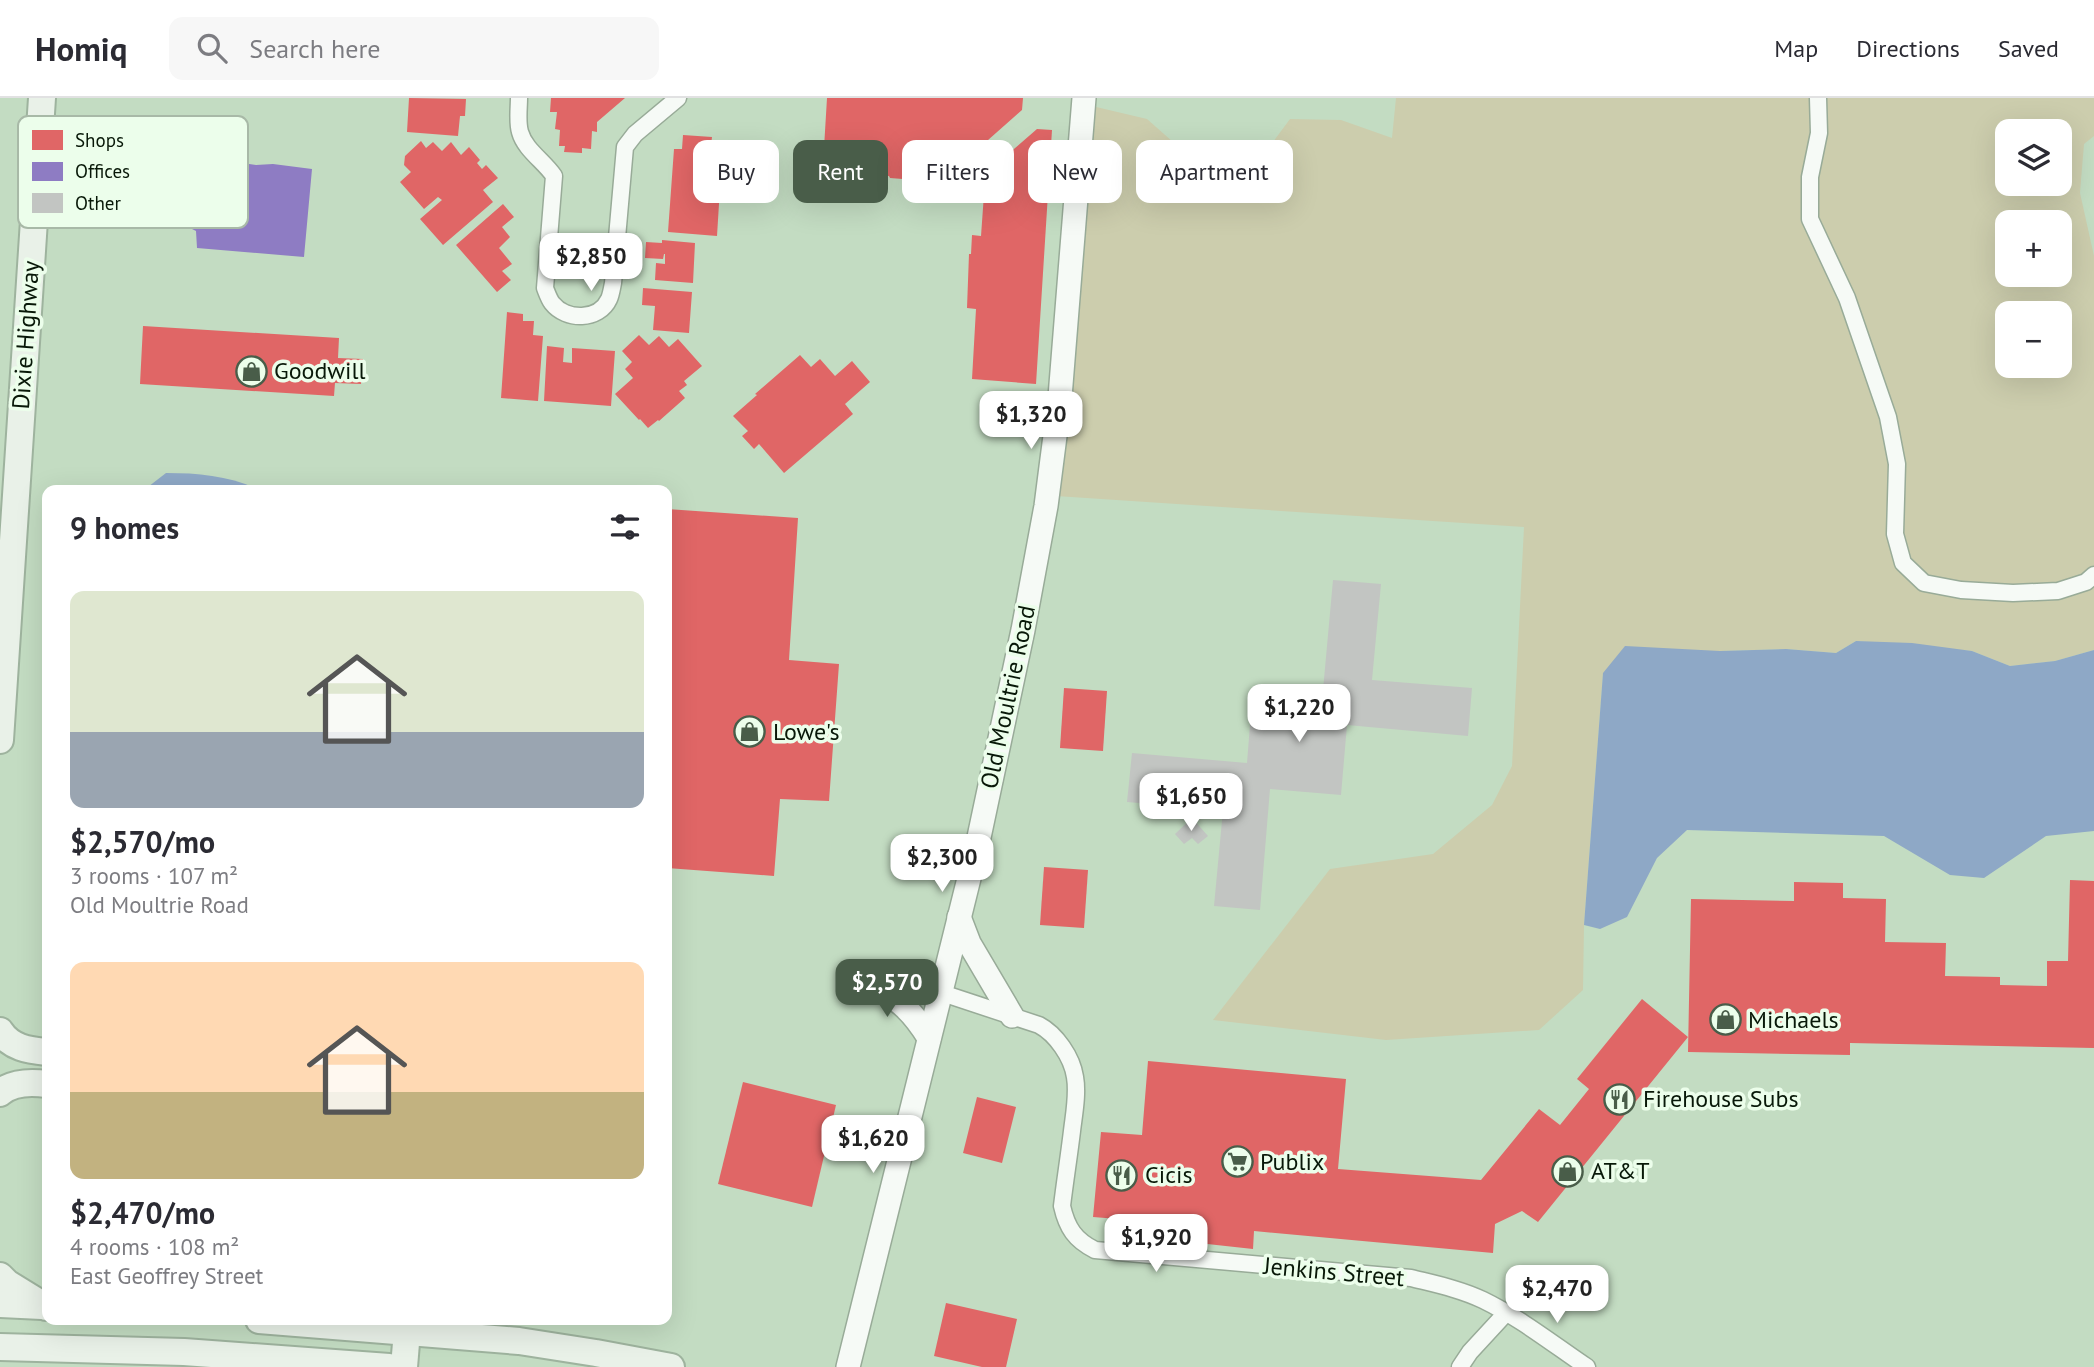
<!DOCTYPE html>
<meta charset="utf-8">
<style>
:root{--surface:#fff;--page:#f7f7f7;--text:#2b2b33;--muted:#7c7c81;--line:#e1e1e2;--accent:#495d49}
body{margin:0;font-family:"PT Sans",sans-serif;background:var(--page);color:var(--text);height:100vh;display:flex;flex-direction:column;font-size:26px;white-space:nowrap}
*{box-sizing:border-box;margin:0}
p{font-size:23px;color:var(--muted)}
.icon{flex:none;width:38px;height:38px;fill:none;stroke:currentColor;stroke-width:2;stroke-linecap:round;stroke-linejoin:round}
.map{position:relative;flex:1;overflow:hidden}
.details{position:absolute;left:42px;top:387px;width:630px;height:840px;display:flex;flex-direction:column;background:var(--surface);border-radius:14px;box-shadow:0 7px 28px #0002}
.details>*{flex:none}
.guide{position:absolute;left:693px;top:42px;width:665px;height:63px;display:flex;gap:14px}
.controls{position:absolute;left:1995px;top:21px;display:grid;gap:14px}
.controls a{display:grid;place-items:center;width:77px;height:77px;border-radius:14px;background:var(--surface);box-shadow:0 7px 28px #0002;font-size:35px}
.price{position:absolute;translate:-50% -60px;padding:0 16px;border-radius:14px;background:#fff;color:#222;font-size:23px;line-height:46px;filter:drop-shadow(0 2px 4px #0008)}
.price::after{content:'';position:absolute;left:50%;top:42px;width:21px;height:16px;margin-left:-10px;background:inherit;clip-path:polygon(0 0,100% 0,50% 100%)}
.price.current{background:var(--accent);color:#fff}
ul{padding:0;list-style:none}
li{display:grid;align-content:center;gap:14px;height:371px;padding:0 28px}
li span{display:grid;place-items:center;height:217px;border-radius:14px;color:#555}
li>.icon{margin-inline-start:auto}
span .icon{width:126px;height:126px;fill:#fffc;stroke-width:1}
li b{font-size:30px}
h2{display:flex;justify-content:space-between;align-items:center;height:84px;padding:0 28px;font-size:30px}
.pill{padding:0 24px;border-radius:14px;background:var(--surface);box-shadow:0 7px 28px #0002;font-size:24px;line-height:63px}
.pill.current{background:var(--accent);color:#fff}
header{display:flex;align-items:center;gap:42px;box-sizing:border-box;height:98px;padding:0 35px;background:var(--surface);border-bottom:2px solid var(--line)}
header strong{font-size:33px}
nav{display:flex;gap:38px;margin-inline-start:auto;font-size:24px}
.search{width:490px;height:63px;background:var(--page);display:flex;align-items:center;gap:18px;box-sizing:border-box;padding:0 24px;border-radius:14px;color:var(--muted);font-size:26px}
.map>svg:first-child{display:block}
</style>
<header>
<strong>Homiq</strong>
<div class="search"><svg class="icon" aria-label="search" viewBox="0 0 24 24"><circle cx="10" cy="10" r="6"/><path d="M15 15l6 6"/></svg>Search here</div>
<nav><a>Map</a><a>Directions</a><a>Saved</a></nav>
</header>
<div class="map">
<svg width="2094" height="1269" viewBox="0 0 2094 1269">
<rect width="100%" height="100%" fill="#c3dcc2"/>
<!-- green -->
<path fill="#cccdad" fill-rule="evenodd" d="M1396,0h698v38l-10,8 -4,49 14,63v394l-39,11 -45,5 -38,-15 -116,-10 -20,12 -50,-4 -66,2 -117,22 -19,252 -1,65 -44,40 -153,10 -173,-20 117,-151 103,-15 59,-49 20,-39 12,-239 -468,-31 36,-390 55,13 34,30 40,28 35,-12 34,-46 51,1 51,18zM2007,33h53v53h-53zM2007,124h53v53h-53zM2007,215h53v53h-53z"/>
<!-- water -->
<g fill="#8ea8c6">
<path d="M166,375c33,0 64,3 94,17h-116z"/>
<path d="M1856,543l56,2 60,8 38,15 45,-5 39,-11v181l-48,5 -62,42 -34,-3 -66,-39 -197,-6 -30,28 -30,59 -27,12 -16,-4 19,-252 22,-27 95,5 66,-2 50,4z"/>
</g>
<!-- shops -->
<g fill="#e06666">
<path d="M409,0l57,1 -1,17h-5l-2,20 -51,-4z"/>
<path d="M551,0h74l-28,24v10l-5,-1 -1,18 -9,-1v5l-18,-1 1,-6h-6l1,-16 -5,-1 2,-17h-7z"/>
<path d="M827,0h196l-1,12 -43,38 -1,8 -30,-3 -2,27 -18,-2v3l-38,-3 -1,-2 -16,-1v-9l-52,-4 -1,9 -22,-2 2,-23 24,2z"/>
<path d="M1037,31l15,1 -16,254 -64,-5 4,-70 -9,-1 2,-54h2l1,-19 9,1 5,-70 7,1z"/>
<path d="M683,37l29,2 -2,17 12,1 -5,81 -49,-4 6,-83h8z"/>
<path d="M421,43l5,7 7,-6 9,9 9,-9 10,13 8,-8 11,13 -3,3 5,6 4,-4 12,13 -15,12 10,12 -50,43 -23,-26 22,-19 -4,-3 -14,12 -24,-27 11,-10 -7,-7 1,-9z"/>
<path d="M503,106l11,13 -12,10 8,10 -11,11 13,16 -10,7 9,9 -14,12 -41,-47z"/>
<path d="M662,142l33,3 -2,40 -38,-3 1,-17 9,1v-10h-1l-1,5 -18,-1 1,-16 16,1z"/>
<path d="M643,190l49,4 -3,41 -36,-3 2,-24 -13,-1z"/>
<path d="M507,214l16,2v7h11l-1,14 10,1 -5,65 -37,-3z"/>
<path d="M143,228l196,12 -1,20 25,1 -2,25 -26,-1 -1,13 -194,-12z"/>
<path d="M639,237l10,10 10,-9 10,11 9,-8 24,27 -18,15 3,4 -8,6 6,7 -26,23 -1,-1 -10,8 -8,-9 -1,1 -24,-26 18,-16 -8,-9 7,-7 -10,-11z"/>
<path d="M547,248l17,2 -1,14 9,1v-15l43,3 -4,55 -67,-5z"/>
<path d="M800,257l11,12 9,-8 15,17 17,-15 18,21 -25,22 8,10 -69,59 -25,-29 -5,5 -12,-13 6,-5 -15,-15 24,-21 -2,-1z"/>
<path d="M667,411l131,9 -9,142 50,4 -10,137 -49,-2 -6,77 -107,-8z"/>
<path d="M1064,590l43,3 -4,60 -43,-3z"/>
<path d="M1044,769l44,3 -4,58 -44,-3z"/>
<path d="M2070,782l24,1v167l-244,-5v12l-162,-3 3,-153 103,2v-19l49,1v15l43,1 -1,43 61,1 -1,33 55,1v8l47,1v-25h21z"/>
<path d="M1642,901l46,38 -150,185 -16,-11 -27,13 -2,29 -239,-22 -1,18 -73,-8 1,-17 -88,-7 8,-85 41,3 6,-74 198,18 -8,90 143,11 58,-71 21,16 29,-36 -12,-10z"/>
<path d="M743,984l93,23 -24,102 -94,-23z"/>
<path d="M977,999l39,10 -14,56 -39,-10z"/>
<path d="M946,1205l71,16 -11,48h-24l-48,-11z"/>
</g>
<!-- offices -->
<path fill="#8e7cc3" d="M216,58l6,4 34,5 17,-1 39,5 -8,88 -107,-9 -1,-17 -8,-4 6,-50 7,-2 1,-15 4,-3z"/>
<!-- building -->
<g fill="#c2c5c2">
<path d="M1333,482l48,4 -9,96 100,8 -4,48 -121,-11 -6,70 -71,-6 -10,121 -46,-4 9,-96 -96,-8 5,-49 115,10 4,-51 19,1 2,-17 50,5z"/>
<path d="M1192,720l16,18 -10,8 -6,-6 -8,6 -9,-10z"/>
</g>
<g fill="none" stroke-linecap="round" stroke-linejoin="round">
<defs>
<g id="street">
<path d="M519,0c0,10 -2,24 1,34 5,18 24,29 34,44l-9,112c2,5 4,11 7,15 14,18 47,18 57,-4 2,-4 3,-11 4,-16l12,-136 10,-13 43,-36"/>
<path d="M1818,0l1,35 -9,44v42l37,79 41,119 9,47 -2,70 8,29 21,20 37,7 52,3 45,-2 28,-9 8,-7"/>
<path d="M939,894l100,33c17,9 33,32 36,52 3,17 -1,37 -3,54 -3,25 -7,50 -10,75 5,22 13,34 33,44l316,28c24,6 49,11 72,22 37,18 70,44 104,67"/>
<path d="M1460,1269l10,-15 36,-39"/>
</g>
<g id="secondary">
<path d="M959,819l10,26 43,73"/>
<path d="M867,883c30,18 43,26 62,57"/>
<path d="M848,1269l130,-525 45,-212 23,-124 14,-109 24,-299"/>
</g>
<g id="primary">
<path d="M0,642l42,-642"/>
<path d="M0,933c11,17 28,19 47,21"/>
<path d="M0,995c12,-11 32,-11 47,-9"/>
<path d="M0,1178l7,7 39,24"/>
<path d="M0,1206l42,2"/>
<path d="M259,1222l260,21 77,12 75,14"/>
<path d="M0,1249l184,5 205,15"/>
<path d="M404,1269l3,-36"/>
</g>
</defs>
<!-- street casing -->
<use href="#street" stroke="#98ab98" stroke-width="19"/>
<!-- secondary casing -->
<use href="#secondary" stroke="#98ab98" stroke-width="26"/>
<!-- primary casing -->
<use href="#primary" stroke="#9eb39e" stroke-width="30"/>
<!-- street -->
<use href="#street" stroke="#f6faf6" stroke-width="16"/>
<!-- secondary -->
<use href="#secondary" stroke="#f6faf6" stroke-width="23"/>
<!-- primary -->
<use href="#primary" stroke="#e9f1e8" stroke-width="26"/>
</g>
<!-- icons -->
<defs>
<symbol id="shop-ring" viewBox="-11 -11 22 22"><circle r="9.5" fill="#ecfeeb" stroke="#495d49" stroke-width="1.5"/><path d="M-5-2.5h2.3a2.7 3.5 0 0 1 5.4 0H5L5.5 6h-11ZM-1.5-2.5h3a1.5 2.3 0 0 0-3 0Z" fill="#495d49"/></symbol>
<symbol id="restaurant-ring" viewBox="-11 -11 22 22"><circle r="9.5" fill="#ecfeeb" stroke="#495d49" stroke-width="1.5"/><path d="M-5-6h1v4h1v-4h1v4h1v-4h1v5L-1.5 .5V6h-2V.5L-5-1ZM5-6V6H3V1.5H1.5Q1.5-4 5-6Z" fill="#495d49"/></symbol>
<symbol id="supermarket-ring" viewBox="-11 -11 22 22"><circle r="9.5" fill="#ecfeeb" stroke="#495d49" stroke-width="1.5"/><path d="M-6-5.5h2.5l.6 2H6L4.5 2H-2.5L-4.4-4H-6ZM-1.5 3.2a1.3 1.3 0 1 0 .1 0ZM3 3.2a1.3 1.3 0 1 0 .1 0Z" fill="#495d49"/></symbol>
</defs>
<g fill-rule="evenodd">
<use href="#shop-ring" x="234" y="256" width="35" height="35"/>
<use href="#shop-ring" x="732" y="616" width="35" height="35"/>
<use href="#shop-ring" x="1708" y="904" width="35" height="35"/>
<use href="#restaurant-ring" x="1602" y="984" width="35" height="35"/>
<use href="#supermarket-ring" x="1220" y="1046" width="35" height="35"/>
<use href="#shop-ring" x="1550" y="1056" width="35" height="35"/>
<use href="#restaurant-ring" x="1104" y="1060" width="35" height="35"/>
</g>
<g text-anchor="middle" stroke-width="7" stroke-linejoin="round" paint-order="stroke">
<!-- street labels -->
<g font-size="24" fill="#081808" stroke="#ecfeeb">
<text transform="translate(26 237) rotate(-86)" y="8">Dixie Highway</text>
<text transform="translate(1008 599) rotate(-78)" y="8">Old Moultrie Road</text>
<text transform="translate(1334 1174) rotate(5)" y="8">Jenkins Street</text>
</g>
<!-- poi labels -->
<g font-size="24" fill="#081808" stroke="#ecfeeb" text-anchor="start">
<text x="274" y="281">Goodwill</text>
<text x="773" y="642">Lowe's</text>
<text x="1748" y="930">Michaels</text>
<text x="1643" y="1009">Firehouse Subs</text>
<text x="1260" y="1072">Publix</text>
<text x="1591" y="1081">AT&amp;T</text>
<text x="1145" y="1085">Cicis</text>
</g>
</g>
<!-- legend -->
<rect x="18" y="18" width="230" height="112" rx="10" fill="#ecfeeb" stroke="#a8b9a7" stroke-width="2"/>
<rect x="32" y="32" width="31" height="20" fill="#e06666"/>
<rect x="32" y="64" width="31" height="19" fill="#8e7cc3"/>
<rect x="32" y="95" width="31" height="20" fill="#c2c5c2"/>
<g font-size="19" fill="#081808">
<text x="75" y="49">Shops</text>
<text x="75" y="80">Offices</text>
<text x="75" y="112">Other</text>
</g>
</svg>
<div class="controls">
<a><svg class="icon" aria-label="layers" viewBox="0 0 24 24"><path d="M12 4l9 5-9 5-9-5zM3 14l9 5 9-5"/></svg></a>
<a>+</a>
<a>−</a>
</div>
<b class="price" style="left:591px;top:195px">$2,850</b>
<b class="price" style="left:1031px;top:353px">$1,320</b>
<b class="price" style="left:1299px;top:646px">$1,220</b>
<b class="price" style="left:1191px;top:735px">$1,650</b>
<b class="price" style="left:942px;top:796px">$2,300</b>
<b class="price current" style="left:887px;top:921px">$2,570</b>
<b class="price" style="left:873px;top:1077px">$1,620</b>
<b class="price" style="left:1156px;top:1176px">$1,920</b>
<b class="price" style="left:1557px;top:1227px">$2,470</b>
<div class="guide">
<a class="pill">Buy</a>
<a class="pill current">Rent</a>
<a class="pill">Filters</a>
<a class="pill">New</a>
<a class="pill">Apartment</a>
</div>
<section class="details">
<h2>9 homes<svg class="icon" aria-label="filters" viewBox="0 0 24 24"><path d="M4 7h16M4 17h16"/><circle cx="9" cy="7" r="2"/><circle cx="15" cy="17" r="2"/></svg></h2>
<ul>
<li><span style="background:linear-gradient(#dfe7d0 65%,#9aa5b1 0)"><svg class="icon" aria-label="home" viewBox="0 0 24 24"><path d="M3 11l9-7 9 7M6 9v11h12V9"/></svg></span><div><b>$2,570/mo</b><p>3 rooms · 107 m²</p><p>Old Moultrie Road</p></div></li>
<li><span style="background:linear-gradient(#ffd9b3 60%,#c2b280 0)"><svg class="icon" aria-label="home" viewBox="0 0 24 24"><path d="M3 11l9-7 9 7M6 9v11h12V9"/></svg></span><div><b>$2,470/mo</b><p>4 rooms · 108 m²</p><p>East Geoffrey Street</p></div></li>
</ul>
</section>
</div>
